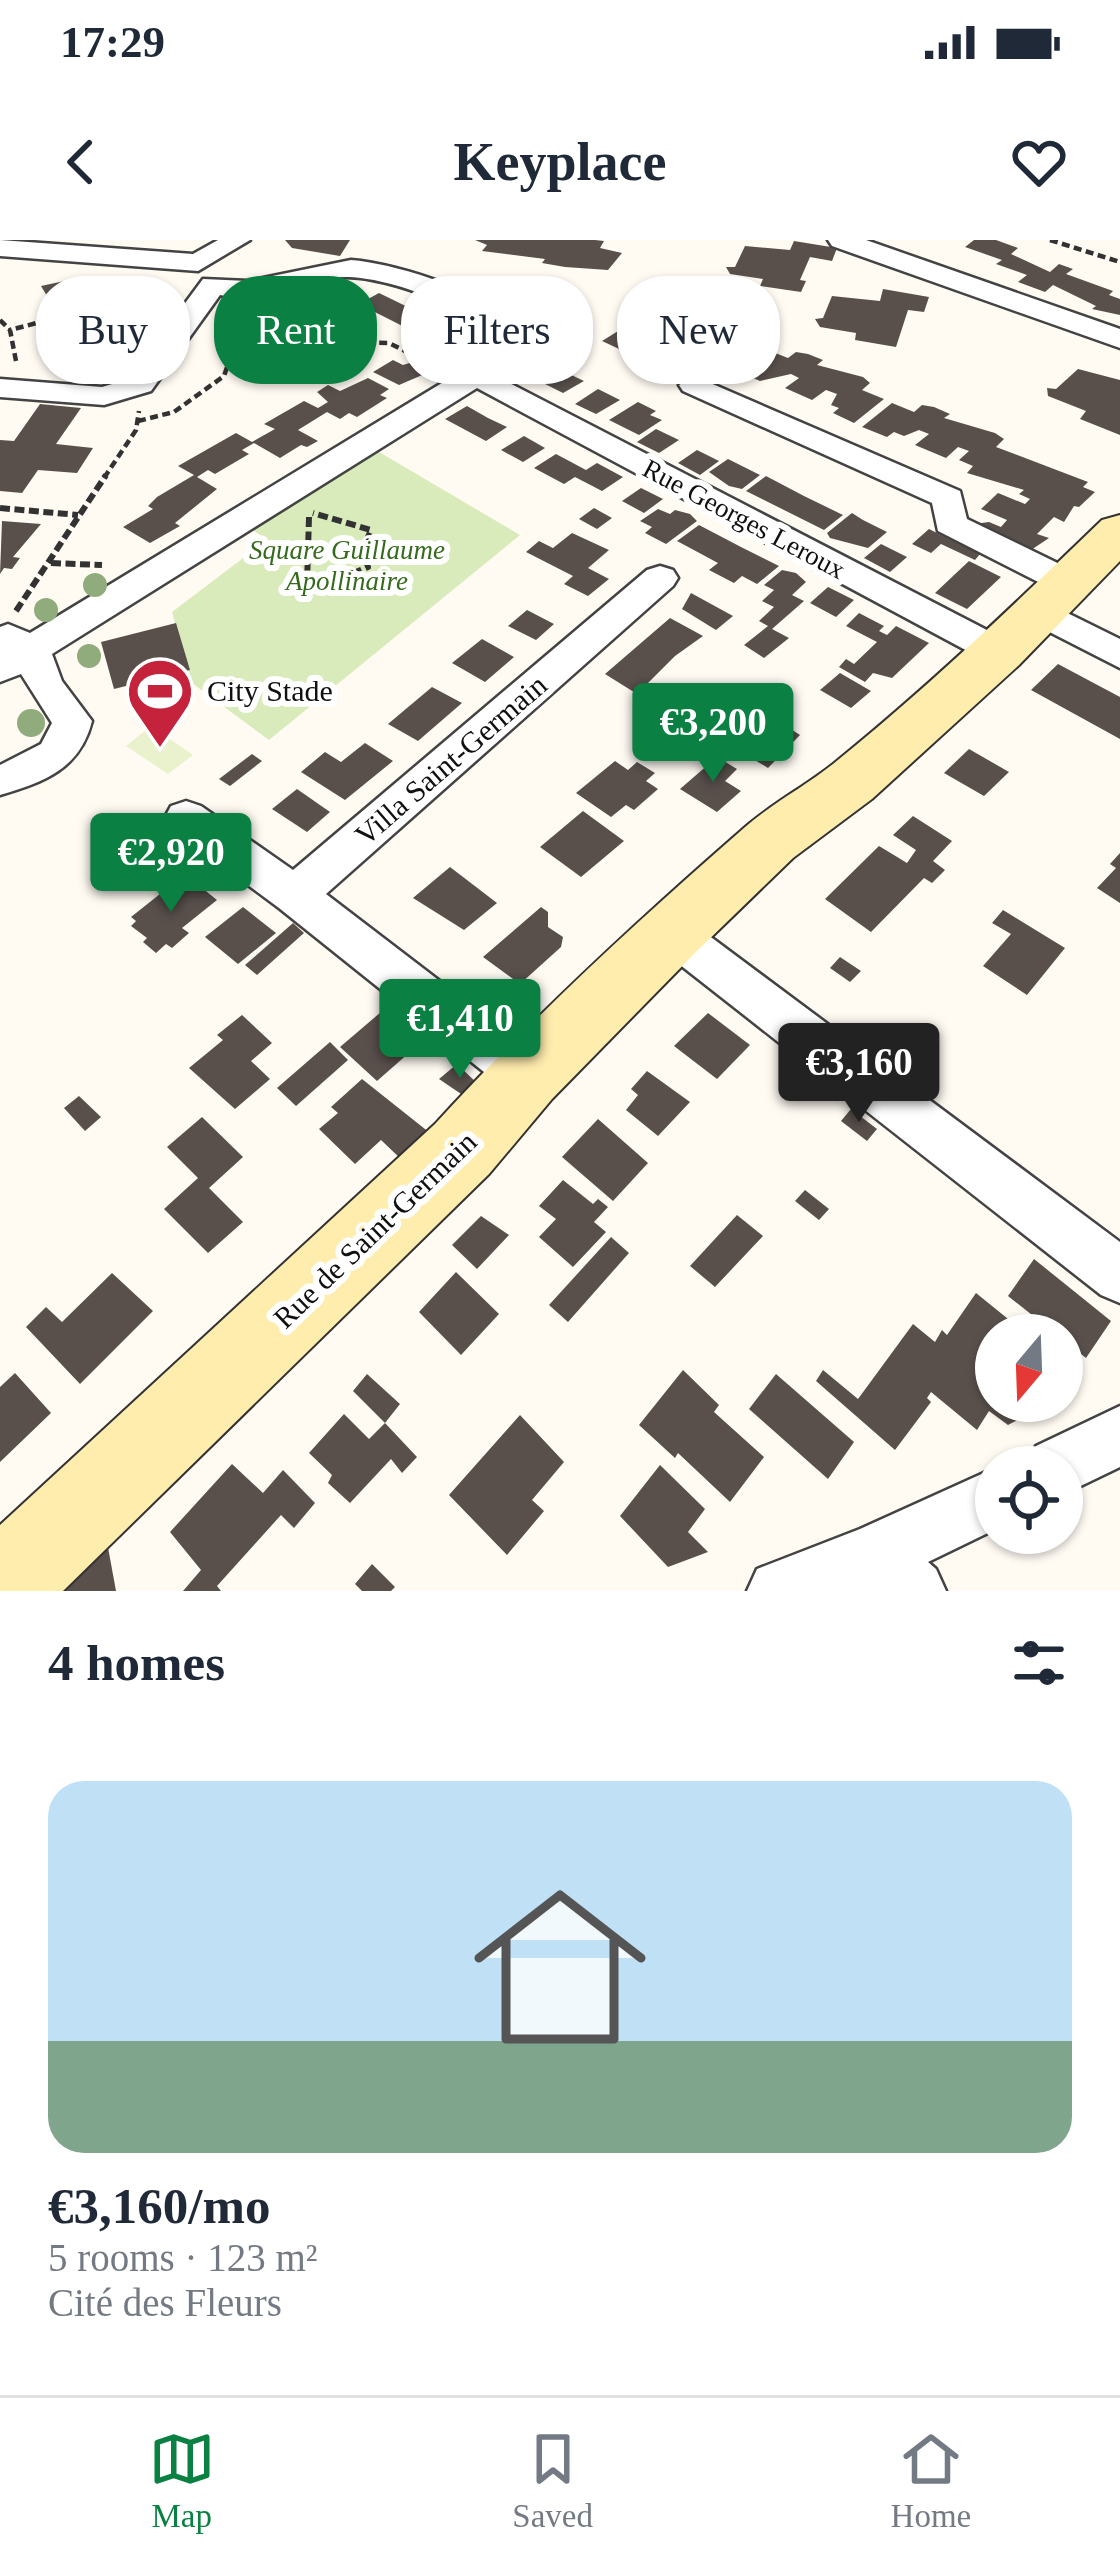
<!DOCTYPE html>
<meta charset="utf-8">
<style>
:root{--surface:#fff;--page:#f2f2f3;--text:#1f2937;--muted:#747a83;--line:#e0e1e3;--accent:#0b8043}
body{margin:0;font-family:"Times New Roman",serif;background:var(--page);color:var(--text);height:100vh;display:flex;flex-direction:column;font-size:45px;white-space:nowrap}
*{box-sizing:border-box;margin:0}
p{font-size:39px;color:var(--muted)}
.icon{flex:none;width:66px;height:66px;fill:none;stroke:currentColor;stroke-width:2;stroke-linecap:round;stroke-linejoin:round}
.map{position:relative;height:1351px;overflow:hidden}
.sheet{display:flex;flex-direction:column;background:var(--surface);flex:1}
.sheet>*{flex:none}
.top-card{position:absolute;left:36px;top:36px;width:1050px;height:108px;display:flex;gap:24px}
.needle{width:78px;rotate:199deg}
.controls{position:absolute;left:975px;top:1074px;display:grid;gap:24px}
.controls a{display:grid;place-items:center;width:108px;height:108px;border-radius:50%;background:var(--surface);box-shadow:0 3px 9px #0004;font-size:60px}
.price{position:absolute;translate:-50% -102px;padding:0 27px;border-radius:12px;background:var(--accent);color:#fff;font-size:39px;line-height:78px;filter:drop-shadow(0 3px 6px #0008)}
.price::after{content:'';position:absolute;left:50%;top:72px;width:36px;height:27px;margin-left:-18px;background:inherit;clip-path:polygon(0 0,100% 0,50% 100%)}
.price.selected{background:#222;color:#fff}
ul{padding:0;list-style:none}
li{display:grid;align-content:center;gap:24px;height:636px;padding:0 48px}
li+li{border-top:3px solid var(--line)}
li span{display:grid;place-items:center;height:372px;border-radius:36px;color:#555}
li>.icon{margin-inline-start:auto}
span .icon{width:216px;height:216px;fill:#fffc;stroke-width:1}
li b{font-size:51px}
h2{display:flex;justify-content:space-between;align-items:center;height:144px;padding:0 48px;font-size:51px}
.chip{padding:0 42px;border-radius:48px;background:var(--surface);box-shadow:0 3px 9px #0004;font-size:42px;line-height:108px}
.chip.selected{background:var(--accent);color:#fff}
.status{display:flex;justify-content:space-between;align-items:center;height:84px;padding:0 60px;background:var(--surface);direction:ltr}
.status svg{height:33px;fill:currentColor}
header{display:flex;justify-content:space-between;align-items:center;height:156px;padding:0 48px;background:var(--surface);font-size:54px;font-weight:800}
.dock{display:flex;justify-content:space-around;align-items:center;height:168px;border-top:3px solid var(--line);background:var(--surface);font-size:33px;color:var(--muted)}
.dock a{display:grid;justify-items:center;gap:6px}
.dock .selected{color:var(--accent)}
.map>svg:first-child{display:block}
</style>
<div class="status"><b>17:29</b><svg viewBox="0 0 49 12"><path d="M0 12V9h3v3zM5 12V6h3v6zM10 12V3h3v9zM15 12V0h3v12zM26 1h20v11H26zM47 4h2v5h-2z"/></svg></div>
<header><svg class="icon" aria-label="back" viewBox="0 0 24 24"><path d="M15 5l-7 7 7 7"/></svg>Keyplace<svg class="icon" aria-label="heart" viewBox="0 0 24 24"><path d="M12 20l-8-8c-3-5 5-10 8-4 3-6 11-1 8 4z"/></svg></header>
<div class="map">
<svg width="1120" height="1351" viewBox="0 0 1120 1351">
<rect width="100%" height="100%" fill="#fffbf3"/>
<!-- green -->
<path fill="#d9ebbb" d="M374,209l146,86 -251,205 -77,-57 -20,-71 95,-72 -17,-12z"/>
<!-- pitch -->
<path fill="#e9f2cd" d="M151,486l42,29 -25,19 -42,-28z"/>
<!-- building -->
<g fill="#59504c">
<path d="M285,0h65l-10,16 -48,-8z"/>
<path d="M475,0h120l9,1 -4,7 22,5 -14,17 -43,-3 -23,-4 3,-4 -63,-8 5,-6z"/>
<path d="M974,0h22l22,8 -7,6 39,18 9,-8 14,5 -7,5 47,17 -4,4 11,4v16l-28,-6 4,-3 -43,-21 -8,7 -27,-10 9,-7 -31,-11 6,-4 -37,-13z"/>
<path d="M794,1l43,7 -5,13 -22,-4 -10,23 6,1 -5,11 -41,-6 3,-7 -33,-5 -4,-7h9l10,-21 45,4z"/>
<path d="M83,37l9,11 26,-11 6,7 6,-2 5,7 -11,3 12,14 10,-2 6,15 -32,5 9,13 -38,14 6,9 -44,8 -11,-16 28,-8 4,5 12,-3 -7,-11 28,-8 -5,-7 21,-10 -12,-15 -11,3 -5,-6 -15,1 -30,8 -9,-15z"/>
<path d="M883,49l46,8 -5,15 -16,-2 -12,37 -41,-7 1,-7 -36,-6 -5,-8 8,-1 9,-22 48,5z"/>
<path d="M379,53l74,36 -17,10 29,7 -12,7 5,3 -11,7 -9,-4 -12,7 8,4 -35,15 -26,-13 20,-12 10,5 13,-4 12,-8 -9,-4 13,-8 -73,-37z"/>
<path d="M320,55l7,16 -44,7 -6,-17z"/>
<path d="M660,65l18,8 9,-6 11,1 14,6 -6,5 44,11 -3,2 9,3 -9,7 41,16 8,-6 12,2 15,6 -6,5 46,12 7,6 -8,7 22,9 -30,24 -21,-10 6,-5 -8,-3 6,-11 -11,-4 -14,10 -27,-12 14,-10 -8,-4 -31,7 -42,-18 7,-4 -9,-4 7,-10 -8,-3 -15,10 -26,-12 14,-9 -7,-3 -49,27 -30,-14z"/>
<path d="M572,114l12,5 -21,12 21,10 -21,12 -40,-20 20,-12 9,4z"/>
<path d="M1078,129l42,11v55l-40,-16 6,-8 -38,-15 -1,-8 9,1z"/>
<path d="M368,138l21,11 -9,6 7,3 -30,19 -8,-4 -9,6 -13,-7 -29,18 20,11 -11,6 -6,-2 -21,13 -26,-15 -12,7 7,4 -34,20 -7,-4 -11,7 20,12 -42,34 5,3 -30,17 -27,-16 30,-18 -5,-3 9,-9 37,-22 -16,-9 58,-33 16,9 23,-13 -11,-5 40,-23 14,7 10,-6 -11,-10 11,-7 12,6z"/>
<path d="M598,149l22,11 -24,14 -21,-10z"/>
<path d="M638,162l18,9 -6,4 12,5 -23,15 -30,-15z"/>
<path d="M892,163l22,9 8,-7 12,2 16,7 -6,4 51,15 9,6 -8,8 92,35 -5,5 12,5 -16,15 -5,-1 -10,16 -10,-5 -17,17 12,4 -21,14 -54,-28 15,-2 12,5 6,-7 -26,-11 17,-16 27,11 5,-5 -11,-5 5,-4 -57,-17 6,-7 -14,-6 10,-9 -11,-4 -12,11 -31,-13 14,-11 -10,-4 -15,6 -10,-4 -7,5 -25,-10z"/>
<path d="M40,164l41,4 -25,36 37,4 -16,25 -39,-3 -16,23 -22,-2v-51l14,1z"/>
<path d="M467,166l21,12 19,9 -21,14 -41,-22z"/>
<path d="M656,189l23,11 -20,13 -22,-11z"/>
<path d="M524,196l21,12 -22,14 -22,-12z"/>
<path d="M697,210l22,11 -19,14 -22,-12z"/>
<path d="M556,214l30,16 11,-7 26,14 -21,14 -27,-14 -11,7 -30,-16z"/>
<path d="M728,219l32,16 -18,14 -13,-3 -20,-14z"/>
<path d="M766,236l38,20 39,19 -19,15 -78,-39z"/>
<path d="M641,248l22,11 -19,14 -22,-12z"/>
<path d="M594,268l18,10 -15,11 -18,-10z"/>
<path d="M658,269l12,5 5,-4 15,4 7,7 -31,23 -21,-11 7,-6 -12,-6z"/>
<path d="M852,273l11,7 24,12 -19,16 -38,-10 -3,-5z"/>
<path d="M2,281l39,3 -28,33 7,1 -8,11 -8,-1 -4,6z"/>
<path d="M699,285l42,22 38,19 -22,18 -15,-8 -8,7 -25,-13 9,-7 -41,-22z"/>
<path d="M929,289l18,9 33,16 -5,6 -34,-16 -10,9 -19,-9z"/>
<path d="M572,293l37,17 -21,18 21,11 -21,17 -24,-12 9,-8 -47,-24 13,-11 14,7z"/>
<path d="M881,304l26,13 -17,15 -26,-14z"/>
<path d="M969,321l32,16 -34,32 -32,-16z"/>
<path d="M782,330l14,3 10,9 -14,13 12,6 -32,28 17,9 -25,20 -20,-13 24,-19 -9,-5 15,-14 -12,-6 12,-11 -10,-5z"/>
<path d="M828,347l26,13 -18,17 -26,-14z"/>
<path d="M691,353l42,23 -17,14 -34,-21z"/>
<path d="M527,370l27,14 -18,16 -28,-14z"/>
<path d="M859,373l25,13 -5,5 8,4 9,-9 33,17 -37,35 -19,-5 -8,9 -26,-15 7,-8 8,5 23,-22 -31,-16z"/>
<path d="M670,378l33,18 -28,20 -38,38 -32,-20z"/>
<path d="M176,383l14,47 -76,19 -13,-47z"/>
<path d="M482,399l32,18 -29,25 -33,-19z"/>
<path d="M1058,424l62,33v42l-89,-49z"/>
<path d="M840,433l31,18 -20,17 -31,-18z"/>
<path d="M432,447l30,16 -44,38 -30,-17z"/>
<path d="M709,453l32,19 -5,5 22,12 17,-10 25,16 -32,33 -86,-52z"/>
<path d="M365,503l28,18 -48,39 -44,-28 24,-20 16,10z"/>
<path d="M969,509l40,23 -25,24 -40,-23z"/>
<path d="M252,514l10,7 -32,25 -11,-7z"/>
<path d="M717,517l20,12 -12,12 16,10 -24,21 -37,-23z"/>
<path d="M615,521l13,9 9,-8 18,11 -9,8 12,8 -24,21 -8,-5 -15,12 -35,-24z"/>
<path d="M297,549l33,23 -23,20 -35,-23z"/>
<path d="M583,571l41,30 -43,36 -41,-30z"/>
<path d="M913,576l39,25 -19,20 12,9 -13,13 -8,-5 -53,54 -46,-33 54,-53 28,17 9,-13 -23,-15z"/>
<path d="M140,600l9,7 8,-6 22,16 -23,24 -17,-9 -4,3 -20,-16z"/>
<path d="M1120,613v50l-23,-15 19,-20 -6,-4z"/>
<path d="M450,627l47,36 -33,27 -51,-32z"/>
<path d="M191,639l26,21 -35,28 7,5 -17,15 -6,-4 -10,9 -13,-11 4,-4 -16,-12 5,-5 -5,-4 39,-31 6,4z"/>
<path d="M243,667l33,26 -38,31 -33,-27z"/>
<path d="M541,667l7,5v15l15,10 -2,10 -41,37 -37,-27z"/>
<path d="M1003,670l62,38 -38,47 -44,-29 28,-32 -19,-11z"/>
<path d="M293,683l11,10 -47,42 -12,-10z"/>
<path d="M840,717l21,14 -11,11 -20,-14z"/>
<path d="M381,772l37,33 -41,36 -37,-34z"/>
<path d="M708,773l42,32 -33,34 -43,-33z"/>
<path d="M242,775l30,28 -21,18 19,18 -35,30 -46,-41 34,-28 -6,-5z"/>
<path d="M330,802l18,18 -52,46 -19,-18z"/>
<path d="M457,824l23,22 -13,12 -28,-19z"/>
<path d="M647,831l43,31 -32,34 -32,-26 12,-15 -7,-6z"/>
<path d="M362,839l68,54 -28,27 -21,-20 -26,24 -36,-35 19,-16 -7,-6z"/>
<path d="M79,856l22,21 -16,14 -21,-23z"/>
<path d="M851,869l26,20 -10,12 -26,-20z"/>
<path d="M202,877l41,40 -34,31 34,34 -35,31 -44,-44 34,-31 -31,-31z"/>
<path d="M598,879l50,44 -35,38 -51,-44z"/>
<path d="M563,940l30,24 5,-5 10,8 -14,15 12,10 -33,35 -34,-30 17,-18 -17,-13z"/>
<path d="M805,950l24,19 -10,11 -24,-19z"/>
<path d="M737,975l26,21 -48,51 -25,-21z"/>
<path d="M481,976l28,19 -32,34 -25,-24z"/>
<path d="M611,997l18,16 -61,69 -19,-17z"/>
<path d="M1034,1019l77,62 -25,37 -78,-62z"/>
<path d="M456,1032l43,42 -38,41 -42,-43z"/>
<path d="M112,1033l41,38 -73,73 -54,-57 20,-20 16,15z"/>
<path d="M976,1053l52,42h-32v66h30l11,9 -29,15 -19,-14 -12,19 -46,-38 -4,6 4,4 -36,48 -79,-69 7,-11 35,29 55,-75 22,18 7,-12 5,5z"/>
<path d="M683,1130l36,35 -5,7 50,45 -34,45 -52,-49 -3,5 -36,-33z"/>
<path d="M15,1133l36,40 -51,49v-75z"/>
<path d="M367,1134l33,30 -15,19 32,34 -15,16 -11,-14 -41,44 -22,-20 4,-8 -23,-22 35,-39 25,25 16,-16 -32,-32z"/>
<path d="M776,1134l78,68 -26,37 -79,-70z"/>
<path d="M520,1175l44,47 -32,38 12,11 -37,44 -58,-60z"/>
<path d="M232,1224l31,29 20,-23 32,33 -21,25 -13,-13 -64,71 4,5h-38l18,-21 -31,-38z"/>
<path d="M660,1225l45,44 -17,23 20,20 -40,15 -48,-51z"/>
<path d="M105,1291l11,60h-74z"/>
<path d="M372,1324l23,23 -4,4h-29l-7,-7z"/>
</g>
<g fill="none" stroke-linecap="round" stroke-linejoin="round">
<defs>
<g id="street">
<path d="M0,0l193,14 25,-14h32l-52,31 -198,-15z"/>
<path d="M828,0h38l254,89v19l-288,-102z"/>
<path d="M351,20c50,4 147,36 178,76l-12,27 -21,13 516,267 6,9 -6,9 -13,4 -13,-4 -509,-273 -425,266 10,27 30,40c-12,48 -48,61 -92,74v-30l41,-21 11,-21 -31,-49 -21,8v-55l8,-3 22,9 463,-281 6,-14c-33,-32 -122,-67 -167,-60 -38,7 -73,26 -112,17l-69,96 -47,14 -104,-8v-18l102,8 27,-8 74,-100 45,2z"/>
<path d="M694,136l266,115 7,28 113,55 5,8 -5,8h-26l-116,-59 -6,-28 -249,-112 -4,-6z"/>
<path d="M660,326l13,4 5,8 -5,8 -347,308 217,166 8,16 -8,16 -17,6 -17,-6 -230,-184 -108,-80 -6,-11 6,-11 15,-5 15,5 92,64 354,-300z"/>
<path d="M1041,360l79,39v29l-92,-47 -5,-9 5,-9z"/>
<path d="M672,674l16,6 432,322v61l-19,-8 -445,-349 -7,-13 7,-13z"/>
<path d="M1120,1166v61l-58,28v-28h-35l9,-21z"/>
<path d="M997,1227l-1,62 -68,33 8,7 10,22h-199l10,-22 103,-40z"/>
</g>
<path id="secondary" d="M1120,275v46l-101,104 -147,134 -79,59 -97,94 -144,147 -63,75 -426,417h-63v-66l435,-401c96,-105 201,-202 309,-296 27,-24 60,-41 89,-64 94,-76 182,-160 269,-244z"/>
</defs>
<!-- street casing -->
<use href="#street" stroke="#434343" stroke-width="5"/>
<!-- secondary casing -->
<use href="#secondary" stroke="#323232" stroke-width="4"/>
<!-- path-far1 -->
<g stroke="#323232" stroke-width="4.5" stroke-dasharray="8 4.5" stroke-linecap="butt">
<path d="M1050,0l70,22"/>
<path d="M134,57l28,-7"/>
<path d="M260,77l51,25 78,1 28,14"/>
<path d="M0,80l10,10"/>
<path d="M16,121l-6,-31 103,-27"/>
<path d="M138,181l36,-9 50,-36 22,-64"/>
<path d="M104,238l32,-48 3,-19"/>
</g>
<!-- path -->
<g stroke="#323232" stroke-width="6" stroke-dasharray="10 4.5" stroke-linecap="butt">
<path d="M0,268l78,7"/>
<path d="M309,277l-2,68 13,2 48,-20 -5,-18 8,-19 -58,-17"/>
<path d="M51,323l51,2"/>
<path d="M16,371l90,-136"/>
</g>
<!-- street -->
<use href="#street" fill="#fff" fill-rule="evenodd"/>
<!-- secondary -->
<use href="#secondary" fill="#ffedae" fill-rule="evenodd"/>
</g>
<!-- trees -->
<g fill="#90ac7d">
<circle cx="95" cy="345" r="12"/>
<circle cx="46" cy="370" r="12"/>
<circle cx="89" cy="416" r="12"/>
<circle cx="31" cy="483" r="14"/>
</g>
<!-- icons -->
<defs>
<symbol id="stadium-pin" viewBox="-11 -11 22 30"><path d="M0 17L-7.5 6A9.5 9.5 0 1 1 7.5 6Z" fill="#c5233c" stroke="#fff"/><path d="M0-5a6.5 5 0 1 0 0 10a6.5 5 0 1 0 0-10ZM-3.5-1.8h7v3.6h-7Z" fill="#fff"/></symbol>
</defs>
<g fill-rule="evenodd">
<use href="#stadium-pin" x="122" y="413" width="76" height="104"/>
</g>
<g text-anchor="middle" stroke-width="12" stroke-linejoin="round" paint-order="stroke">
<!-- far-street labels -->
<g font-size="27" fill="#101010" stroke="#fff">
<text transform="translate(744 279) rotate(28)" y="9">Rue Georges Leroux</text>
</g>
<!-- far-park labels -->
<g font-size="27" font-style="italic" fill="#366b1d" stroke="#fff">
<text x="347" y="319">Square Guillaume<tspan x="347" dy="31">Apollinaire</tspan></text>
</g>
<!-- poi labels -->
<g font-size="30" fill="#101010" stroke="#fff" text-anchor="start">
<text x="207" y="461">City Stade</text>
</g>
<!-- street labels -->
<g font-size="30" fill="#101010" stroke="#fff">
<text transform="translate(451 520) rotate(-41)" y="10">Villa Saint-Germain</text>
<text transform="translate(375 990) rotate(-44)" y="10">Rue de Saint-Germain</text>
</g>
</g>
</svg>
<div class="controls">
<a><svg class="needle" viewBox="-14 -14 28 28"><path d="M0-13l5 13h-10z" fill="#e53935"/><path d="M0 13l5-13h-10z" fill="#747a83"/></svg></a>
<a><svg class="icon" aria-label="locate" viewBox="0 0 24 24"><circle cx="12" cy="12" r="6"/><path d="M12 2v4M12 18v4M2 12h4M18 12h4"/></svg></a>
</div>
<b class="price" style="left:713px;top:545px">€3,200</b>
<b class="price" style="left:171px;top:675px">€2,920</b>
<b class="price" style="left:460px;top:841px">€1,410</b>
<b class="price selected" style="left:859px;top:885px">€3,160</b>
<div class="top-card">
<a class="chip">Buy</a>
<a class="chip selected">Rent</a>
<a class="chip">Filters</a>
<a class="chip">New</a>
</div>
</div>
<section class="sheet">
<h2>4 homes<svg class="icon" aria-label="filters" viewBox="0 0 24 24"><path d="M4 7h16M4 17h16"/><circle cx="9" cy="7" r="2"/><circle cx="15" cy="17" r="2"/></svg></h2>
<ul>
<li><span style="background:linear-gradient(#bfe0f5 70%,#7fa58c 0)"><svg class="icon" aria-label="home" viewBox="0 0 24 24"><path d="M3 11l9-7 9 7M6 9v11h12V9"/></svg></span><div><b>€3,160/mo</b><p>5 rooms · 123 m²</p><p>Cité des Fleurs</p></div></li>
</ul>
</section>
<nav class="dock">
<a class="selected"><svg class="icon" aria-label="map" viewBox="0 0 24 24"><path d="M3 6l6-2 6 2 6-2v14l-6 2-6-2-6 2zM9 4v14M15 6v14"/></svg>Map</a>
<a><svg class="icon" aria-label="saved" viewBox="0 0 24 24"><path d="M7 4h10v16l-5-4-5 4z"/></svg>Saved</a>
<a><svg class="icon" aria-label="home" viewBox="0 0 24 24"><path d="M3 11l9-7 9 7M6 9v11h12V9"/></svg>Home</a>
</nav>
